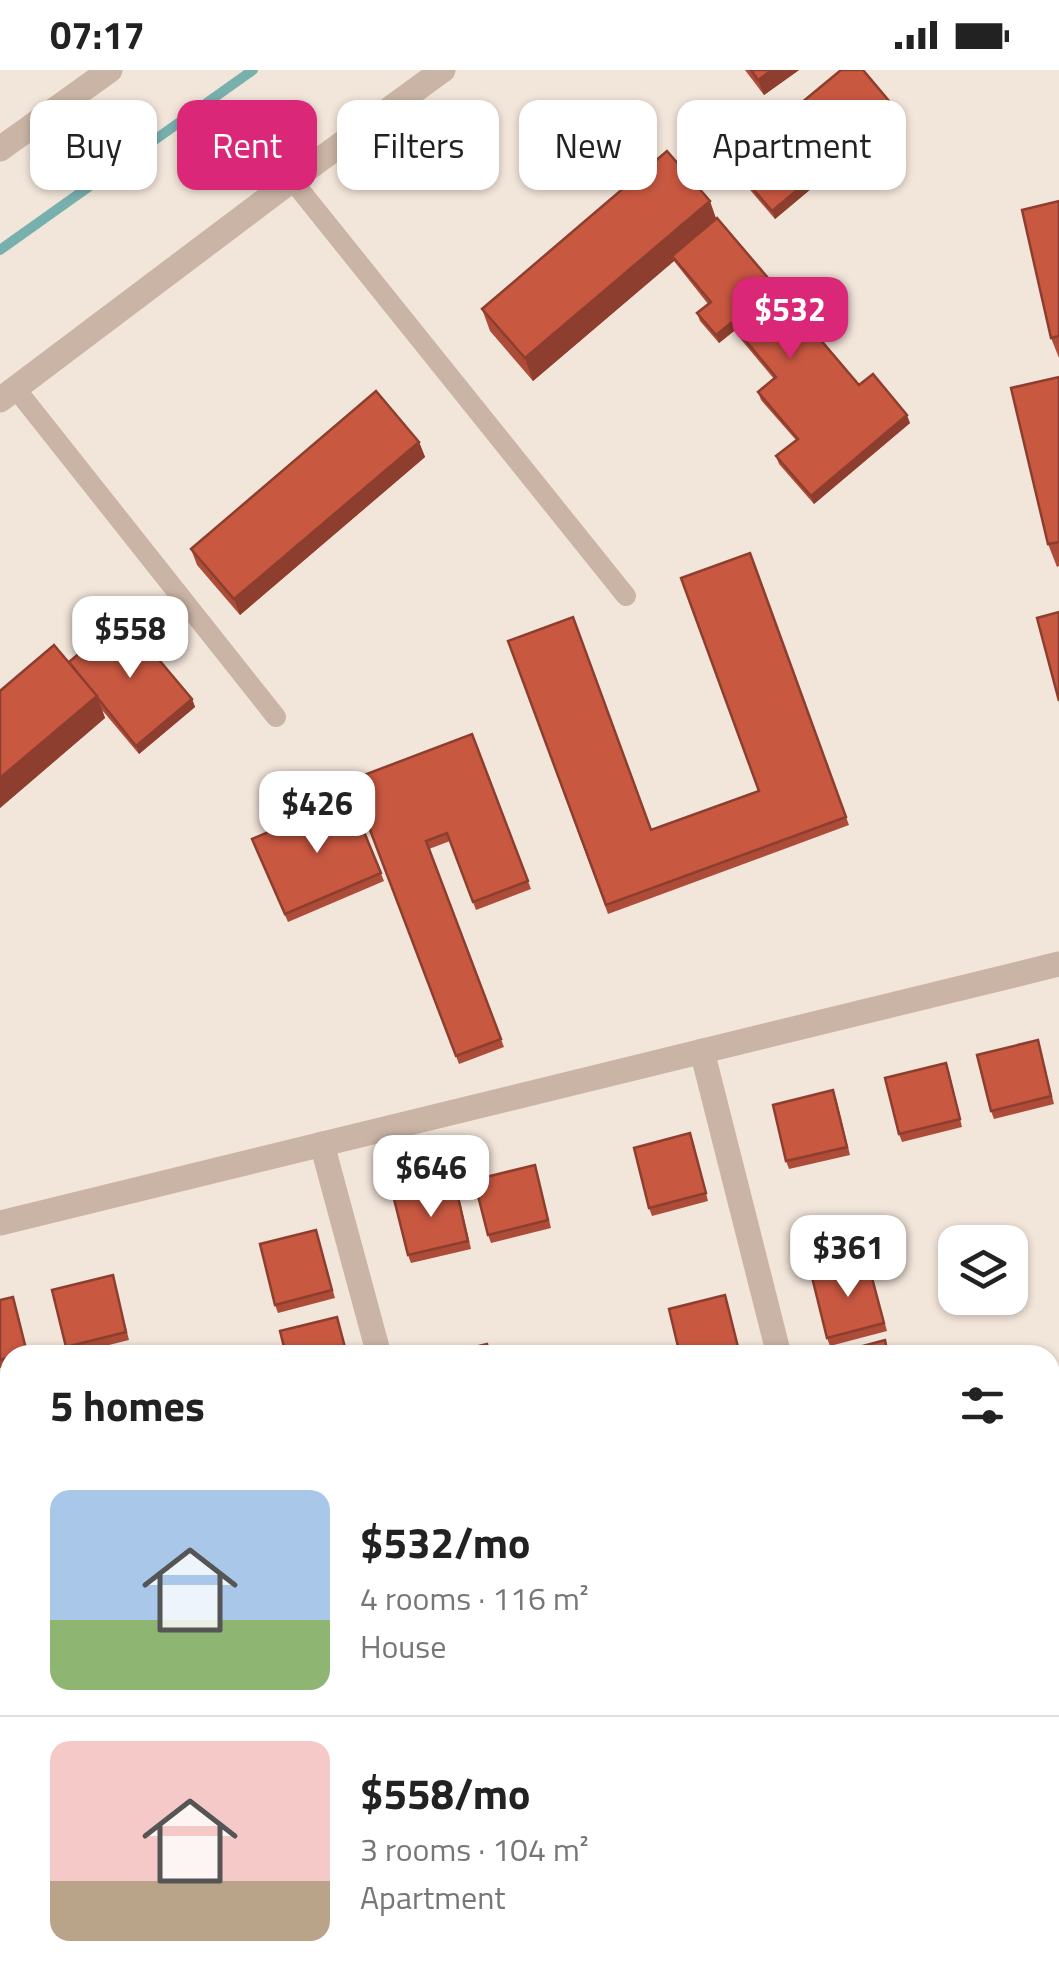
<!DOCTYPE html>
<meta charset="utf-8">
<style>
:root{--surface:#fff;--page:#f2f2f2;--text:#222;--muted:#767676;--line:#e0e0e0;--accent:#db2777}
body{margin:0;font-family:"Titillium Web",sans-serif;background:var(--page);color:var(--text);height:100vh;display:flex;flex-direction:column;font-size:38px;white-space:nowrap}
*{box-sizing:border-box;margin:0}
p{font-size:32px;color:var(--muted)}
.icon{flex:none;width:55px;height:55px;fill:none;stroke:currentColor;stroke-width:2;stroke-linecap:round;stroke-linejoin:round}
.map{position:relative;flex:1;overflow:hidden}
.drawer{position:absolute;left:0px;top:1275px;width:1060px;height:640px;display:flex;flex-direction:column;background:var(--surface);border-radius:30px 30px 0 0;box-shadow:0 2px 8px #0004}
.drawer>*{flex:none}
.banner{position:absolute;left:30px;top:30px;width:1000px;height:90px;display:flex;gap:20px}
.tools{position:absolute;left:938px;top:1155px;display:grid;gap:20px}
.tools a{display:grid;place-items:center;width:90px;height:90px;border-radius:20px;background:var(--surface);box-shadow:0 2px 8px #0004;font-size:50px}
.price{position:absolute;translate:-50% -85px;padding:0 22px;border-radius:20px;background:#fff;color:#222;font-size:32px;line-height:65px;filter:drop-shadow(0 2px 5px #0008)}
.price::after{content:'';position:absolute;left:50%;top:60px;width:30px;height:22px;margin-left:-15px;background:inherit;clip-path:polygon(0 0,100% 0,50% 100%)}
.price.on{background:var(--accent);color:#fff}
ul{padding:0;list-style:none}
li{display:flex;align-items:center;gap:30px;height:250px;padding:0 50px}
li+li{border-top:2px solid var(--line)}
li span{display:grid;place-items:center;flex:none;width:280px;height:200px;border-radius:20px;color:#555}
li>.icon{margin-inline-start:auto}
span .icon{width:120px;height:120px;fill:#fffc;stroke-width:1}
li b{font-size:42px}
h2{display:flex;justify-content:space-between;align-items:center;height:120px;padding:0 50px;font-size:42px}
.chip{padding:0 35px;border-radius:20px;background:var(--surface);box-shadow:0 2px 8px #0004;font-size:35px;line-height:90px}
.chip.on{background:var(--accent);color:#fff}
.status{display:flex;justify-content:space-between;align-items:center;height:70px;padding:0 50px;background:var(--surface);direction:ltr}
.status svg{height:28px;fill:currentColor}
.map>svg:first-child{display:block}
</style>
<div class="status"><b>07:17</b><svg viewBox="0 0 49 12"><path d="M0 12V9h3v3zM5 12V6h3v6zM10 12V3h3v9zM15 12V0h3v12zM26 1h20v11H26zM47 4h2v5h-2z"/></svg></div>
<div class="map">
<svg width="1059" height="1915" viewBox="0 0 1059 1915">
<rect width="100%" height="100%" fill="#f2e5da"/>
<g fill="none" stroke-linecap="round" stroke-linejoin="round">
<!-- stream -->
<path stroke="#78b0ae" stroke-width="10" d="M0,180l253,-180"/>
<!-- service -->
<g stroke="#cab4a5" stroke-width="20">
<path d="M292,110l334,416"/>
<path d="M16,319l260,328"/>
</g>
<!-- minor -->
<g stroke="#cab4a5" stroke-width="25">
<path d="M0,79l110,-79"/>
<path d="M0,330l292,-220 151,-110"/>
<path d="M702,981l77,304"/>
<path d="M322,1074l57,211"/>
<path d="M0,1153l1059,-259"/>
<path d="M0,1611l10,-2"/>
<path d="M940,1905l2,10"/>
<path d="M499,1915l38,-10"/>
</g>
</g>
<!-- wall -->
<g fill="#ad4c38">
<path d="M745,0h54l-35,25z"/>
<path d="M898,46l-123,103 -42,-49 -3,-8z"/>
<path d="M1059,131v157l-8,-20z"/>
<path d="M716,148l143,167 51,38 -96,81 -35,-40 -3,-8 20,-16 -35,-40 -3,-8 16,-13 -40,-48 -15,12 -19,-22 -3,-8 11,-9 -34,-43 -141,120 -43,-50 -8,-22z"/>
<path d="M1059,307v189l-2,1 -9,-23z"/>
<path d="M419,372l6,15 -185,158 -43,-50 -6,-16z"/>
<path d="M750,483l99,272 -241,89 -100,-273 143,189 108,-39z"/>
<path d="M68,592l124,37 3,8 -56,47 -37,-44 3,8 -105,90v-117z"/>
<path d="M472,664l59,155 -55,21 -26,-69 -21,8 75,198 -45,17 -108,-284z"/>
<path d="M350,728l34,83 -96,41 -36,-83z"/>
<path d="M1038,970l16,64 -60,15 -3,-8z"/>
<path d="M949,1001l13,56 -60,15 -3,-8z"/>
<path d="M836,1028l14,57 -61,14 -3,-8z"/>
<path d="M693,1071l15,60 -56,15 -3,-8z"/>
<path d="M535,1095l16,63 -60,15 -3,-8z"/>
<path d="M458,1122l13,57 -60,14 -3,-8z"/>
<path d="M316,1160l19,68 -57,15 -3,-8z"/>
<path d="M868,1193l19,68 -57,15 -3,-8z"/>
<path d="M113,1205l16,65 -60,15 -3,-8z"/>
<path d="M13,1227l15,58h-18v11l-10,2v-68z"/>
<path d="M0,1489l10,2v64l-10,2z"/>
<path d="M10,1653v69l-5,2 -5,-16z"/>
<path d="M269,1905h65l1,4 -22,6h-42z"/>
</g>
<!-- shaded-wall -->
<g fill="#8d3e2e">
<path d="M772,0h27l-35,25 -6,-15z"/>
<path d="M895,38l3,8 -123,103 -3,-8z"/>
<path d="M710,131l8,23 -46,32 2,5 -141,120 -8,-23z"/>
<path d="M731,253l3,8 -15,12 -3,-8z"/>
<path d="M907,345l3,8 -96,81 -3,-8z"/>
<path d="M419,372l6,15 -185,158 -6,-16z"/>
<path d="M97,626l8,22 -105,90v-30z"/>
<path d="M192,629l3,8 -56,47 -3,-8z"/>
</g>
<!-- building -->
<g fill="#c95841" stroke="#8d3e2e" stroke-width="2.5">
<path d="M751,0h21l-14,10z"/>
<path d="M841,0h22l32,38 -123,103 -42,-49z"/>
<path d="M667,81l43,50 -185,157 -43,-49z"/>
<path d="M1059,131v135l-8,2 -29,-128z"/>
<path d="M717,148l142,167 14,-11 34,41 -96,81 -35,-40 22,-17 -40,-47 18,-15 -45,-54 -15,12 -19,-22 14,-11 -39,-46z"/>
<path d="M1059,307v165l-11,2 -37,-156z"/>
<path d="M376,321l43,51 -185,157 -43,-50z"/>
<path d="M750,483l96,264 -240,88 -98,-264 65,-24 78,213 108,-39 -78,-213z"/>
<path d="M1059,542v89l-22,-83z"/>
<path d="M123,547l69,82 -56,47 -67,-84z"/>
<path d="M54,575l43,51 -97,82v-87z"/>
<path d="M472,664l56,147 -55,21 -26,-69 -21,8 75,198 -45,17 -105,-276z"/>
<path d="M350,728l31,75 -96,41 -33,-75z"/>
<path d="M1038,970l13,56 -60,15 -14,-56z"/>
<path d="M946,993l14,56 -61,15 -14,-56z"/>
<path d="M833,1020l14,57 -61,14 -13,-56z"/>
<path d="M690,1063l16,60 -57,15 -15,-60z"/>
<path d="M535,1095l13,55 -60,15 -14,-55z"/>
<path d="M455,1114l13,57 -60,14 -14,-56z"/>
<path d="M316,1160l16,60 -57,15 -15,-61z"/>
<path d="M868,1193l16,60 -57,15 -15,-61z"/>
<path d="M113,1205l13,57 -60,15 -14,-57z"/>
<path d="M725,1225l15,60h-60l-11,-46z"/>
<path d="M13,1227l14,56 -17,2v2l-10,3v-60z"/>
<path d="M337,1247l10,38h-61l-6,-24z"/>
<path d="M885,1270l3,15h-59z"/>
<path d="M487,1274l3,11h-48z"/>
<path d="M9,1487l1,5v54l-10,2v-59z"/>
<path d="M10,1653v61l-8,2 -2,-8v-52z"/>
<path d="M129,1905h65l3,10h-65z"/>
<path d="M269,1905h48l-36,10h-10z"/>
<path d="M682,1905h65l3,10h-65z"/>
<path d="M779,1905h65l3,10h-65z"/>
<path d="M985,1905h60l3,10h-60z"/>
<path d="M92,1908l2,7h-29z"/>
<path d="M662,1909l2,6h-22z"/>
</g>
</svg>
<div class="tools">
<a><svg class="icon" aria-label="layers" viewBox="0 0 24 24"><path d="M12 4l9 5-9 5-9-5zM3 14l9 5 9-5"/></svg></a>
</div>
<b class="price on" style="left:790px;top:292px">$532</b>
<b class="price" style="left:130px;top:611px">$558</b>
<b class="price" style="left:317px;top:786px">$426</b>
<b class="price" style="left:431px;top:1150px">$646</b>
<b class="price" style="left:848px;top:1230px">$361</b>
<div class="banner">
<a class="chip">Buy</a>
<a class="chip on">Rent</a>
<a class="chip">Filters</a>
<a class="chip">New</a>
<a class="chip">Apartment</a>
</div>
<section class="drawer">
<h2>5 homes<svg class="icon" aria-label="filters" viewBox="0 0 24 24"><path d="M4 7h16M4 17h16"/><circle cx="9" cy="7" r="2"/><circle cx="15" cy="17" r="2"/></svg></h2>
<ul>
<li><span style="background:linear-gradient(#a9c7e8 65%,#8fb573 0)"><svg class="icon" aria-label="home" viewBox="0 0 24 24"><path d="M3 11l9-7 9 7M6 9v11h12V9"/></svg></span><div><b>$532/mo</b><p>4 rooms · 116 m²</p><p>House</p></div></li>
<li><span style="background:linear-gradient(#f6c9c9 70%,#b9a48a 0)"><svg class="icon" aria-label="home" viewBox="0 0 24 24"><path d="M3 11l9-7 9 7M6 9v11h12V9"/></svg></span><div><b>$558/mo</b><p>3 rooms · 104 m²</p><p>Apartment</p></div></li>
</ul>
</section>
</div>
